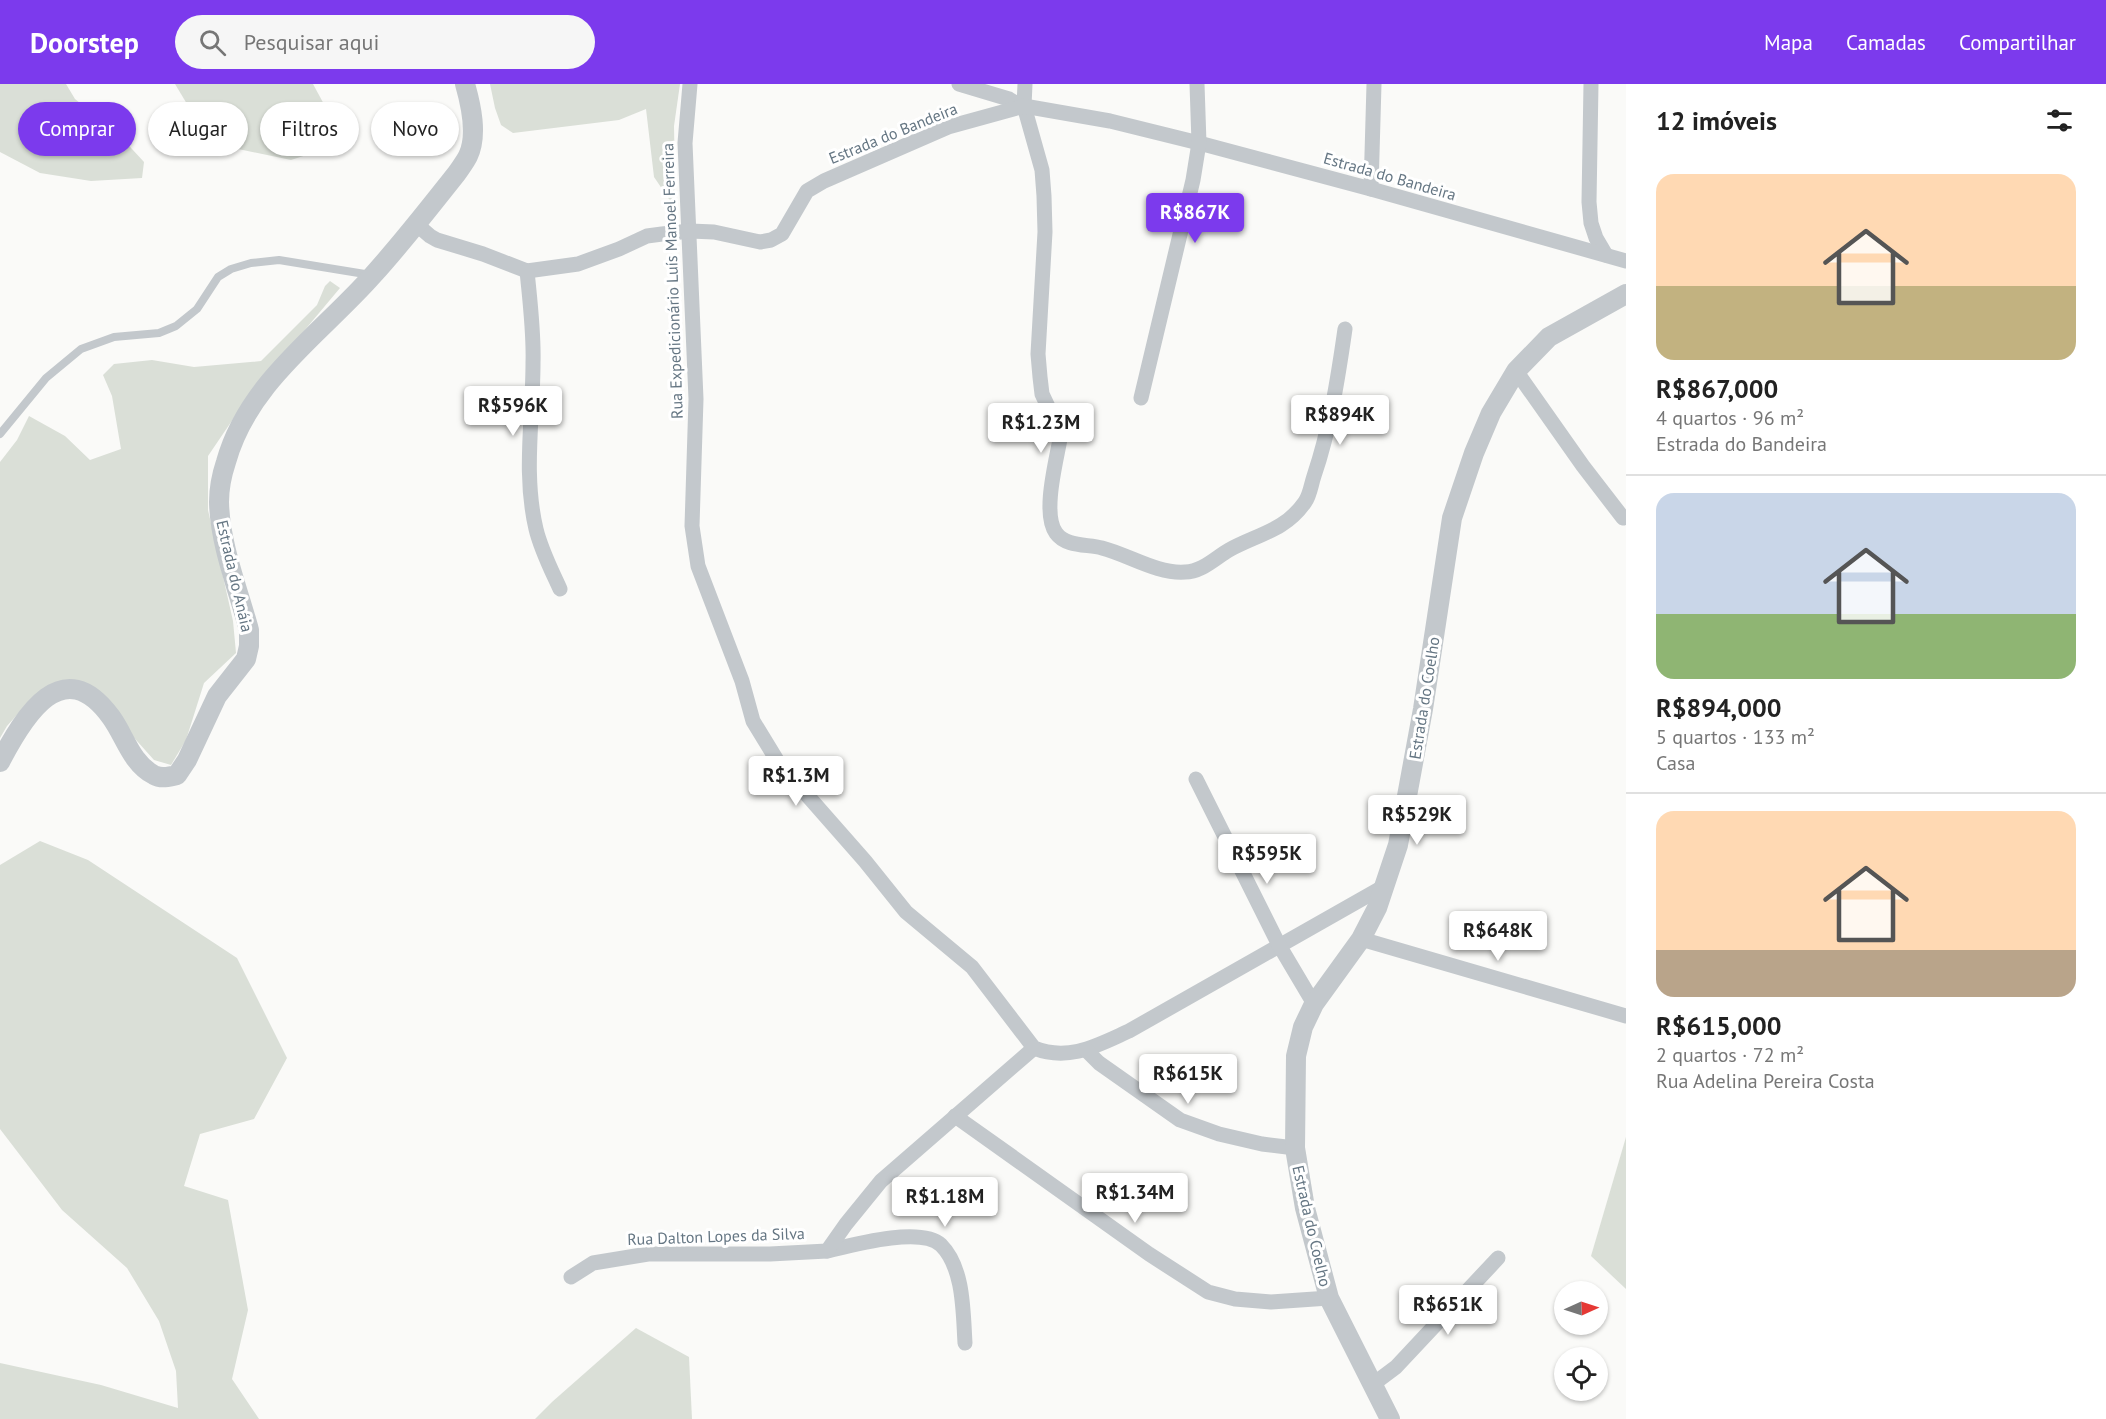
<!DOCTYPE html>
<html lang="pt">
<meta charset="utf-8">
<style>
:root{--surface:#fff;--page:#f6f6f6;--text:#222;--muted:#767676;--line:#e0e0e0;--accent:#7c3aed}
body{margin:0;font-family:"PT Sans",sans-serif;background:var(--page);color:var(--text);height:100vh;display:flex;flex-direction:column;font-size:22px;white-space:nowrap}
*{box-sizing:border-box;margin:0}
p{font-size:20px;color:var(--muted)}
.icon{flex:none;width:33px;height:33px;fill:none;stroke:currentColor;stroke-width:2;stroke-linecap:round;stroke-linejoin:round}
.map{position:relative;flex:1;overflow:hidden}
.panel{display:flex;flex-direction:column;background:var(--surface);width:480px}
.panel>*{flex:none}
.guide{position:absolute;left:18px;top:18px;width:570px;height:54px;display:flex;gap:12px}
.needle{width:39px;rotate:87deg}
.controls{position:absolute;left:1554px;top:1197px;display:grid;gap:12px}
.controls a{display:grid;place-items:center;width:54px;height:54px;border-radius:50%;background:var(--surface);box-shadow:0 2px 4px #0004;font-size:30px}
.price{position:absolute;translate:-50% -51px;padding:0 14px;border-radius:6px;background:#fff;color:#222;font-size:20px;line-height:39px;filter:drop-shadow(0 2px 3px #0008)}
.price::after{content:'';position:absolute;left:50%;top:36px;width:18px;height:14px;margin-left:-9px;background:inherit;clip-path:polygon(0 0,100% 0,50% 100%)}
.price.current{background:var(--accent);color:#fff}
ul{padding:0;list-style:none}
li{display:grid;align-content:center;gap:12px;height:318px;padding:0 30px}
li+li{border-top:2px solid var(--line)}
li span{display:grid;place-items:center;height:186px;border-radius:18px;color:#555}
li>.icon{margin-inline-start:auto}
span .icon{width:108px;height:108px;fill:#fffc;stroke-width:1}
li b{font-size:26px}
h2{display:flex;justify-content:space-between;align-items:center;height:72px;padding:0 30px;font-size:26px}
.tag{padding:0 21px;border-radius:27px;background:var(--surface);box-shadow:0 2px 4px #0004;font-size:21px;line-height:54px}
.tag.current{background:var(--accent);color:#fff}
header{display:flex;align-items:center;gap:36px;box-sizing:border-box;height:84px;padding:0 30px;background:var(--accent);color:#fff}
header strong{font-size:28px}
nav{display:flex;gap:33px;margin-inline-start:auto;font-size:21px}
.search{width:420px;height:54px;background:var(--page);display:flex;align-items:center;gap:15px;box-sizing:border-box;padding:0 21px;border-radius:33px;color:var(--muted);font-size:22px}
main{display:flex;flex:1;min-height:0}
.map>svg:first-child{display:block}
</style>
<header>
<strong>Doorstep</strong>
<div class="search"><svg class="icon" aria-label="search" viewBox="0 0 24 24"><circle cx="10" cy="10" r="6"/><path d="M15 15l6 6"/></svg>Pesquisar aqui</div>
<nav><a>Mapa</a><a>Camadas</a><a>Compartilhar</a></nav>
</header>
<main>
<div class="map">
<svg width="1626" height="1335" viewBox="0 0 1626 1335">
<rect width="100%" height="100%" fill="#fafaf8"/>
<!-- green -->
<g fill="#dadfd7">
<path d="M0,0h66l9,15 45,37 24,26 -2,16 -51,3 -51,-8 -40,-21z"/>
<path d="M175,0h138l19,35 -7,30 -34,11 -53,-11 -48,-40z"/>
<path d="M490,0h190l-6,42 1,56 -2,23 -19,-28 -8,-68 -27,11 -106,13 -12,-8 -6,-17z"/>
<path d="M330,197l10,7 -94,112 -38,56v54l25,111 3,32 -32,30 -18,57 -15,25 -17,-5 -60,-67 -62,5 -25,28 -7,12v-276l17,-22 12,-24 36,20 25,24 31,-11 -9,-53 -9,-21 11,-11 38,-4 42,7 67,-6 56,-56 8,-19z"/>
<path d="M40,757l48,19 149,98 50,100 -33,61 -54,15 -16,52 44,14 20,110 -16,69 27,40h-259v-56l101,22 77,23 -2,-37 -17,-50 -32,-53 -65,-58 -62,-81v-264z"/>
<path d="M1626,1053v152l-35,-33z"/>
<path d="M636,1244l53,29 3,62h-157l17,-17z"/>
</g>
<g fill="none" stroke-linecap="round" stroke-linejoin="round">
<!-- service -->
<path stroke="#c3c8cc" stroke-width="8" d="M0,350l46,-56 35,-29 33,-12 45,-4 17,-7 21,-17 21,-32 13,-8 20,-6 28,-3 92,15"/>
<!-- minor -->
<g stroke="#c3c8cc" stroke-width="15">
<path d="M690,0l-5,59 11,256 -4,127 6,40 44,115 11,40 25,41 87,99 41,51 66,55 62,81c35,14 64,-3 95,-17l254,-144"/>
<path d="M959,0l50,15 11,7"/>
<path d="M1025,0l-1,22 18,64 2,26 1,36 -7,122 2,23 2,17 16,34 2,11c-4,23 -18,75 -4,94 10,14 31,11 46,15 27,7 55,26 83,24 17,0 30,-14 44,-22 29,-16 56,-19 76,-48 5,-7 6,-17 9,-26 16,-47 24,-98 31,-147"/>
<path d="M1591,0l-2,118 2,21 5,15 10,17"/>
<path d="M1371,105l3,-105"/>
<path d="M415,139l15,13 7,4 46,14 44,17 51,-7 41,-15 28,-13 15,-2 28,-3 24,1 46,10 11,-2 11,-6 25,-43 17,-10 124,-54 76,-21 86,15 89,22 172,46 255,72"/>
<path d="M527,187c3,31 7,62 6,92 0,56 -10,111 3,166 5,21 15,40 24,60"/>
<path d="M1516,287l67,95 40,52"/>
<path d="M1141,314l52,-218 6,-37 -2,-59"/>
<path d="M1196,695l83,166 35,59"/>
<path d="M1361,855l265,77"/>
<path d="M1086,966l13,13 81,57 39,14 43,10 33,4"/>
<path d="M955,1032l194,138 59,38 27,7 36,3 58,-4"/>
<path d="M827,1167c25,-6 94,-25 114,-6 23,23 22,67 24,98"/>
<path d="M571,1193l22,-14 55,-9h122l57,-3 19,-27 35,-43 153,-133"/>
<path d="M1372,1301l24,-18 102,-109"/>
</g>
<!-- tertiary -->
<g stroke="#c3c8cc" stroke-width="20">
<path d="M0,678c24,-46 63,-111 111,-45 14,19 20,46 43,58 7,4 15,2 23,0l10,-15 30,-64 29,-37 3,-13v-16c-11,-41 -29,-85 -30,-128 0,-14 3,-28 7,-40 22,-80 95,-128 147,-187 30,-33 57,-68 84,-102 4,-6 8,-11 11,-17 10,-21 3,-51 -3,-72"/>
<path d="M1390,1335l-61,-121 -24,-90 -10,-60 1,-92 7,-29 11,-23 47,-65 16,-31 21,-63 25,-136 29,-191 22,-65 17,-40 25,-42 33,-34 77,-43"/>
</g>
</g>
<g text-anchor="middle" stroke-width="6" stroke-linejoin="round" paint-order="stroke">
<!-- street labels -->
<g font-size="16" fill="#657683" stroke="#fff">
<text transform="translate(893 49) rotate(-22)" y="6">Estrada do Bandeira</text>
<text transform="translate(1390 92) rotate(16)" y="6">Estrada do Bandeira</text>
<text transform="translate(672 197) rotate(-92)" y="6">Rua Expedicionário Luís Manoel Ferreira</text>
<text transform="translate(235 492) rotate(77)" y="6">Estrada do Anáia</text>
<text transform="translate(1424 614) rotate(-81)" y="6">Estrada do Coelho</text>
<text transform="translate(1312 1142) rotate(77)" y="6">Estrada do Coelho</text>
<text transform="translate(716 1152) rotate(-2)" y="6">Rua Dalton Lopes da Silva</text>
</g>
</g>
</svg>
<div class="controls">
<a><svg class="needle" viewBox="-14 -14 28 28"><path d="M0-13l5 13h-10z" fill="#e53935"/><path d="M0 13l5-13h-10z" fill="#767676"/></svg></a>
<a><svg class="icon" aria-label="locate" viewBox="0 0 24 24"><circle cx="12" cy="12" r="6"/><path d="M12 2v4M12 18v4M2 12h4M18 12h4"/></svg></a>
</div>
<b class="price current" style="left:1195px;top:160px">R$867K</b>
<b class="price" style="left:513px;top:353px">R$596K</b>
<b class="price" style="left:1340px;top:362px">R$894K</b>
<b class="price" style="left:1041px;top:370px">R$1.23M</b>
<b class="price" style="left:796px;top:723px">R$1.3M</b>
<b class="price" style="left:1417px;top:762px">R$529K</b>
<b class="price" style="left:1267px;top:801px">R$595K</b>
<b class="price" style="left:1498px;top:878px">R$648K</b>
<b class="price" style="left:1188px;top:1021px">R$615K</b>
<b class="price" style="left:1135px;top:1140px">R$1.34M</b>
<b class="price" style="left:945px;top:1144px">R$1.18M</b>
<b class="price" style="left:1448px;top:1252px">R$651K</b>
<div class="guide">
<a class="tag current">Comprar</a>
<a class="tag">Alugar</a>
<a class="tag">Filtros</a>
<a class="tag">Novo</a>
</div>
</div>
<section class="panel">
<h2>12 imóveis<svg class="icon" aria-label="filters" viewBox="0 0 24 24"><path d="M4 7h16M4 17h16"/><circle cx="9" cy="7" r="2"/><circle cx="15" cy="17" r="2"/></svg></h2>
<ul>
<li><span style="background:linear-gradient(#ffd9b3 60%,#c2b280 0)"><svg class="icon" aria-label="home" viewBox="0 0 24 24"><path d="M3 11l9-7 9 7M6 9v11h12V9"/></svg></span><div><b>R$867,000</b><p>4 quartos · 96 m²</p><p>Estrada do Bandeira</p></div></li>
<li><span style="background:linear-gradient(#c9d6e8 65%,#8fb573 0)"><svg class="icon" aria-label="home" viewBox="0 0 24 24"><path d="M3 11l9-7 9 7M6 9v11h12V9"/></svg></span><div><b>R$894,000</b><p>5 quartos · 133 m²</p><p>Casa</p></div></li>
<li><span style="background:linear-gradient(#ffd9b3 75%,#b9a48a 0)"><svg class="icon" aria-label="home" viewBox="0 0 24 24"><path d="M3 11l9-7 9 7M6 9v11h12V9"/></svg></span><div><b>R$615,000</b><p>2 quartos · 72 m²</p><p>Rua Adelina Pereira Costa</p></div></li>
</ul>
</section>
</main>
